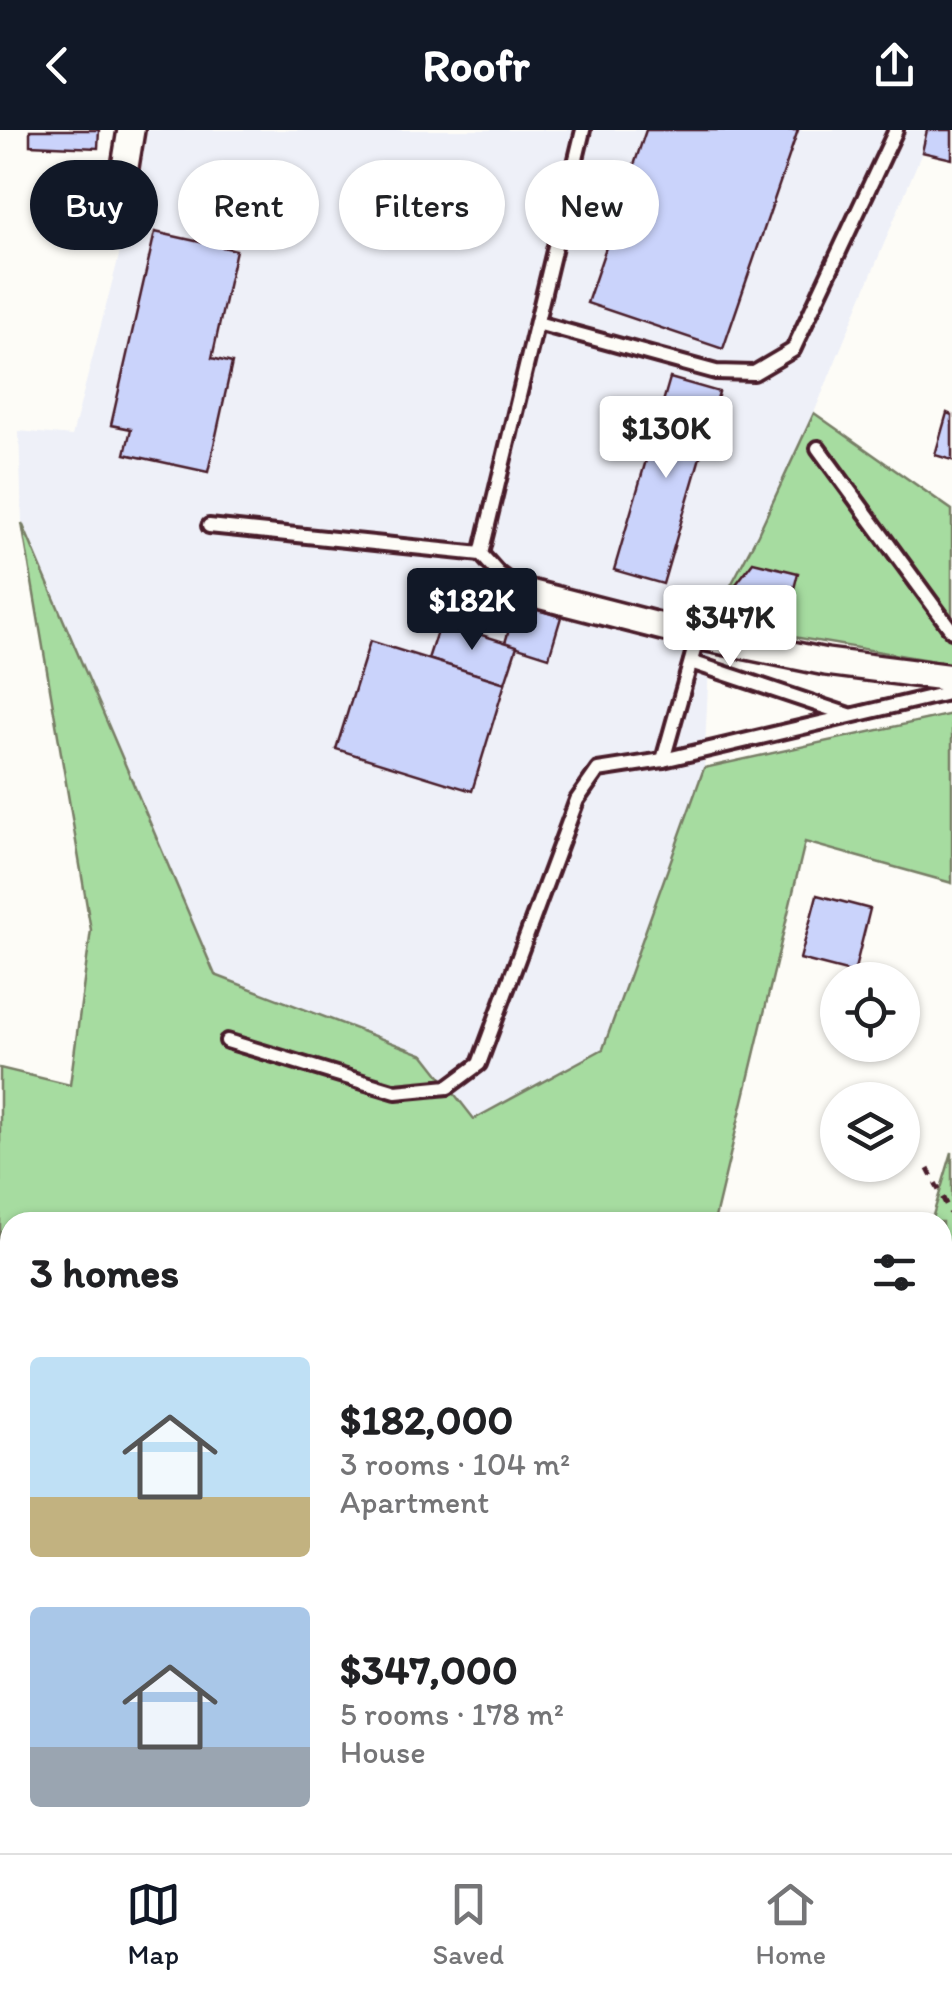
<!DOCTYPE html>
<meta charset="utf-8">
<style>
:root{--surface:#fff;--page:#f2f2f2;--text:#202124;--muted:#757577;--line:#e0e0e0;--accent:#111827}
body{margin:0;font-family:Itim,sans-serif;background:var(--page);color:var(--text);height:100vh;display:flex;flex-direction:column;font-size:38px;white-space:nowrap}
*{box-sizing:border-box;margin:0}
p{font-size:32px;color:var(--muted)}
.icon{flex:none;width:55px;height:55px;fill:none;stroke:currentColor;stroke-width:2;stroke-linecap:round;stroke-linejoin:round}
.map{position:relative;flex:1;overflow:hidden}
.side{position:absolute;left:0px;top:1082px;width:952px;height:642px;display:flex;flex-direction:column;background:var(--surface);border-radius:30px 30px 0 0;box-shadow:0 2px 8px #0004}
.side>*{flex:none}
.guide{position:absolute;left:30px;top:30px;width:892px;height:90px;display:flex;gap:20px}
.buttons{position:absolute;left:820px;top:832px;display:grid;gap:20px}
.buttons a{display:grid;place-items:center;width:100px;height:100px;border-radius:50%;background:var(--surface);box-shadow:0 2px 8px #0004;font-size:50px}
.price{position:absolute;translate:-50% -85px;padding:0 22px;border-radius:10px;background:#fff;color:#222;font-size:32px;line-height:65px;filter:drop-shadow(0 2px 5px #0008)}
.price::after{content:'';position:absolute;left:50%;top:60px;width:30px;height:22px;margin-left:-15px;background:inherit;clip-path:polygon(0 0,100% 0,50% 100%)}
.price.selected{background:var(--accent);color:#fff}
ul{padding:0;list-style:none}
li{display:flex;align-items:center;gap:30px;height:250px;padding:0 30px}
li span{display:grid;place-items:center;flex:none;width:280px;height:200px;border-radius:10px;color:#555}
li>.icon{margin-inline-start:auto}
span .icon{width:120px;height:120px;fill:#fffc;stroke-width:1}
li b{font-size:42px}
h2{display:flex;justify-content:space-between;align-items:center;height:120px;padding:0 30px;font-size:42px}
.tag{padding:0 35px;border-radius:45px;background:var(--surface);box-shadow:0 2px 8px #0004;font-size:35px;line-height:90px}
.tag.selected{background:var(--accent);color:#fff}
header{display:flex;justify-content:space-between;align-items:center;height:130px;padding:0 30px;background:var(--accent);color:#fff;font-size:45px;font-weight:800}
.tabs{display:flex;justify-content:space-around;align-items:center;height:140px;border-top:2px solid var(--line);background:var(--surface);font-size:28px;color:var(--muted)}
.tabs a{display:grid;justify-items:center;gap:5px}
.tabs .selected{color:var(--accent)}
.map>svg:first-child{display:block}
</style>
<header><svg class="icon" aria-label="back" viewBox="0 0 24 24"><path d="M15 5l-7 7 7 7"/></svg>Roofr<svg class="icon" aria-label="share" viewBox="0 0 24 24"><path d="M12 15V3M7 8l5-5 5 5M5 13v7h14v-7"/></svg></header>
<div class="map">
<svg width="952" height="1723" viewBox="0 0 952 1723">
<rect width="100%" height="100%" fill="#fdfcf7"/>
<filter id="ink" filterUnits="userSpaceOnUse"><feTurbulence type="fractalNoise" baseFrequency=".01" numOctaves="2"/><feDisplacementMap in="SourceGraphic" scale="20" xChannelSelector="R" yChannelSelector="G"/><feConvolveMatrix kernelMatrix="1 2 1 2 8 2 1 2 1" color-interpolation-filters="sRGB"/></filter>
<g filter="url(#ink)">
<!-- built -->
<path fill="#eef0f8" d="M147,0h780l-5,22 -108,261 -56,121 -47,89 -7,145 -101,281 -129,70 -50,-64 -209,-80 -193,-452 -3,-92 53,5 66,-253z"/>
<!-- green -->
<g fill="#a6dca0" stroke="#787e66" stroke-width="2.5">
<path d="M814,283l138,97v154l-241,-41 47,-89z"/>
<path d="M22,393l193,452 209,80 50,64 129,-70 101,-281 248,-54v169l-147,-41 -91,380h-704v623h128l-2,8h-136v-785l70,17 21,-155z"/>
<path d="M952,1022v272l-10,-3v-199h-11z"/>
</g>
<!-- building -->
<g fill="#cad3fb" stroke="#4a1f2b" stroke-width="2.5">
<path d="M30,0h69l-1,18 -68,-3z"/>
<path d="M646,0h152l-75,219 -136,-46z"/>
<path d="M927,0h25v29l-30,-7z"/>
<path d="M155,102l81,18 -24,108 20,5 -24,109 -83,-18 6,-25 -20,-4z"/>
<path d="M670,248l49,14 -56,192 -49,-14z"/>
<path d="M947,283l5,2v45l-17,-5z"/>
<path d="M753,432l45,11 -10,39 -61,-16z"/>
<path d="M517,473l44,14 -12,40 -44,-14z"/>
<path d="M440,492l77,24 -12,37 -77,-24z"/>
<path d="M370,511l135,42 -33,108 -136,-42z"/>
<path d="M817,765l53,14 -16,64 -54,-14z"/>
<path d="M942,1608l10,2v75l-10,-2z"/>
<path d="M942,1704l10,2v17h-30l2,-8h18z"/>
<path d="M754,1715h75l-2,8h-75z"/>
<path d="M194,1716l38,3 -1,4h-38z"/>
</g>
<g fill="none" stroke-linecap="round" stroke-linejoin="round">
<defs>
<g id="lane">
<path d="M537,193l179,49 38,1 39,-23 103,-220"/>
<path d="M818,318l134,183"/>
<path d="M209,396l272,28"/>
<path d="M522,461l-24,-18 -17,-19 102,-424"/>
<path d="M691,532l158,53"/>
<path d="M663,630l35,-124"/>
<path d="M227,911l169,51 52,-5 31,-23 98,-264 21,-30 65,-10 289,-68"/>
<path d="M0,1540l10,57"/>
<path d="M31,1715l1,8"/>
</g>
<g id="street">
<path d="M124,43l7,-43"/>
<path d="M522,461l176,45 128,26 126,16"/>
<path d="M942,1437l10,2"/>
<path d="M279,1723l1,-8"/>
</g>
</defs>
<!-- lane casing -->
<use href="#lane" stroke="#4a1f2b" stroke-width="20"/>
<!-- street casing -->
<use href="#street" stroke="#4a1f2b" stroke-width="32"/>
<!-- path -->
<path stroke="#4a1f2b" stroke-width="5" stroke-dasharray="8 8" stroke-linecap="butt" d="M928,1039l24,47"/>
<!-- lane -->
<use href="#lane" stroke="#fdfcf7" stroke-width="12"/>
<!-- street -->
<use href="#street" stroke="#fdfcf7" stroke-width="25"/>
</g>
</g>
</svg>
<div class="buttons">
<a><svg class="icon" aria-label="locate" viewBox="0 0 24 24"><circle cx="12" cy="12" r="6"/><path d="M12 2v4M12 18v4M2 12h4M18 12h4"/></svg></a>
<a><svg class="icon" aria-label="layers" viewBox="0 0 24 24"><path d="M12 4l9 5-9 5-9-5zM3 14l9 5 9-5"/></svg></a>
</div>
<b class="price" style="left:666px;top:351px">$130K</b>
<b class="price selected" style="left:472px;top:523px">$182K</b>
<b class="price" style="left:730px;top:540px">$347K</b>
<div class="guide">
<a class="tag selected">Buy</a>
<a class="tag">Rent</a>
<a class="tag">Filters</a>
<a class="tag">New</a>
</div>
<section class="side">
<h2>3 homes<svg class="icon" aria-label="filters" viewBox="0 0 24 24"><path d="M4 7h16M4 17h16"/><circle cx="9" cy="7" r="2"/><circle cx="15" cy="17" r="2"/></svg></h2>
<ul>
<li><span style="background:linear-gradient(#bfe0f5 70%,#c2b280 0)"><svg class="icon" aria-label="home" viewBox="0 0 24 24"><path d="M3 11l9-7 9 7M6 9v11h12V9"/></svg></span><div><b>$182,000</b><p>3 rooms · 104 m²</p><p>Apartment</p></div></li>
<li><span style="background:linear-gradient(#a9c7e8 70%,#9aa5b1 0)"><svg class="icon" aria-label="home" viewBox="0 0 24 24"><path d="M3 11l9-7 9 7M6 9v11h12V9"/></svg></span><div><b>$347,000</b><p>5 rooms · 178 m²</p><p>House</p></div></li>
</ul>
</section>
</div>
<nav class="tabs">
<a class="selected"><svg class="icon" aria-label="map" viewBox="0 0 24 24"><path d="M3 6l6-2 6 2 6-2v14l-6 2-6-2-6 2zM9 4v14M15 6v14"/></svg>Map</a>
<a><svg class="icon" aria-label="saved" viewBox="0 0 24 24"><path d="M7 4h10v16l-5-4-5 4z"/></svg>Saved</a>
<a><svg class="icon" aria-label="home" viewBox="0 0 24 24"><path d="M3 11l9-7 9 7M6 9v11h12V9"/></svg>Home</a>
</nav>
